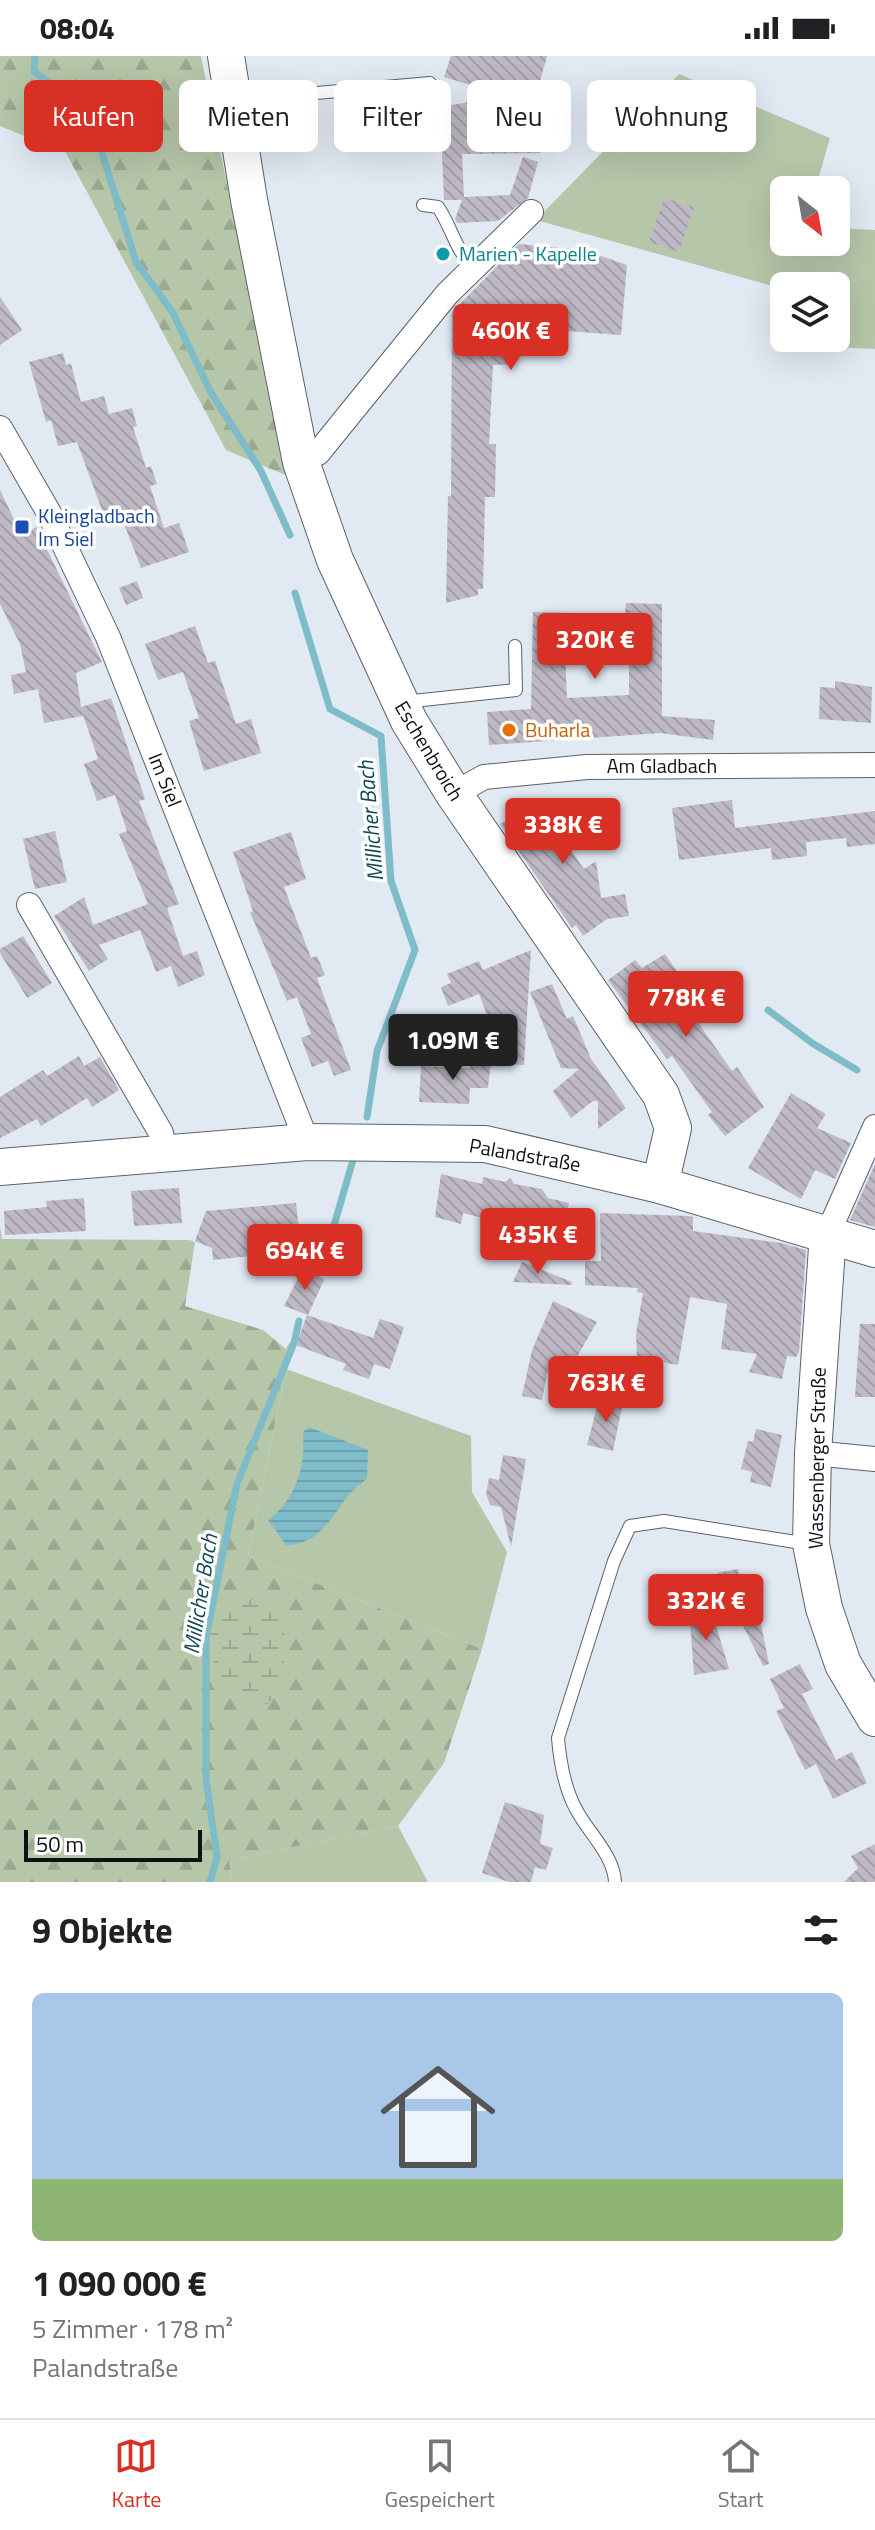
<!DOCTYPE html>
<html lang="de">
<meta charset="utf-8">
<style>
:root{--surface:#fff;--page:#f6f6f6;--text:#202124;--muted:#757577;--line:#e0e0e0;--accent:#d93025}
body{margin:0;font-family:"Titillium Web",sans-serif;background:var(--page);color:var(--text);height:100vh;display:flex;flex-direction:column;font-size:30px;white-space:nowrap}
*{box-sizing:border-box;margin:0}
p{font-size:26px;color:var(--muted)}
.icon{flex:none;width:44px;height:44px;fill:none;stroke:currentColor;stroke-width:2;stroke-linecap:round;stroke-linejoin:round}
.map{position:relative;height:1826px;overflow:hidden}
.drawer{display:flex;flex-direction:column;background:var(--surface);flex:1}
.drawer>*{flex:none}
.banner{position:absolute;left:24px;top:24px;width:828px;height:72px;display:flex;gap:16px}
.needle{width:52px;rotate:149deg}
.buttons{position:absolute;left:770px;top:120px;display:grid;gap:16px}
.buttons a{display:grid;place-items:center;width:80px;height:80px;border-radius:12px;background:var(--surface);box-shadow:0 8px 32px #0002;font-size:40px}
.scale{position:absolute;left:24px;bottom:20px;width:178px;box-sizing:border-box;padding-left:8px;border:4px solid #0e1114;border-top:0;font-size:22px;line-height:28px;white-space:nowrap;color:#0e1114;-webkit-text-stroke:6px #fff;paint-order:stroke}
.price{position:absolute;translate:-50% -68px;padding:0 18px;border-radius:8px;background:var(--accent);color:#fff;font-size:26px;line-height:52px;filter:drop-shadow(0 2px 4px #0008)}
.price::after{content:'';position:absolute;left:50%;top:48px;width:24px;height:18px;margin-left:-12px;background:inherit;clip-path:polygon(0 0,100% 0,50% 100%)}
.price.selected{background:#222;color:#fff}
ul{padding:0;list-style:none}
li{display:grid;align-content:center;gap:16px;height:424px;padding:0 32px}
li+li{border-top:2px solid var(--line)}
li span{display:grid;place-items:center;height:248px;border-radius:12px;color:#555}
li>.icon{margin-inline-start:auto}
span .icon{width:144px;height:144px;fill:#fffc;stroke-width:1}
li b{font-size:34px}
h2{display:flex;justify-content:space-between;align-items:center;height:96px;padding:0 32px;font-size:34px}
.tag{padding:0 28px;border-radius:12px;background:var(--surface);box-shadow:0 8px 32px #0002;font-size:28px;line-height:72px}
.tag.selected{background:var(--accent);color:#fff}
.status{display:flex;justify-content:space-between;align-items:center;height:56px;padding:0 40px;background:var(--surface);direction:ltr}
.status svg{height:22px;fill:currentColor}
.dock{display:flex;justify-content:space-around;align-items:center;height:112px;border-top:2px solid var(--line);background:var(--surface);font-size:22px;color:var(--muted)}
.dock a{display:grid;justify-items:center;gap:4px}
.dock .selected{color:var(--accent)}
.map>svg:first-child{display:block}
</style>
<div class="status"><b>08:04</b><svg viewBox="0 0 49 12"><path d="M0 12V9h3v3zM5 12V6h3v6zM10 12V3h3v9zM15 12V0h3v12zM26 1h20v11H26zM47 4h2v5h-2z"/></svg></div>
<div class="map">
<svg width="875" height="1826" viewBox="0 0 875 1826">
<defs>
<pattern id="forest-firs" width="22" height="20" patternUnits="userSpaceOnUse" patternTransform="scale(2)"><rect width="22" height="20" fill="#b6c6a8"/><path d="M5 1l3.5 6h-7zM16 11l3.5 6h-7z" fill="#9ba990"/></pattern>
<pattern id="wetland-marsh" width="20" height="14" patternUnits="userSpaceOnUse" patternTransform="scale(2)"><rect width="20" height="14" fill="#b6c6a8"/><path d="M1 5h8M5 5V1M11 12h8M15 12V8" fill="none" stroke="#9ba990"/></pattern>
<pattern id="water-rules" width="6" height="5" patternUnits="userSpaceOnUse" patternTransform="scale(2)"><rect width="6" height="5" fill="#7fbcc9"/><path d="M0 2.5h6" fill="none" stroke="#6da1ac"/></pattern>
<pattern id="building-back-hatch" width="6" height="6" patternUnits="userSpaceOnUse" patternTransform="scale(2)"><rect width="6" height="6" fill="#beb9c4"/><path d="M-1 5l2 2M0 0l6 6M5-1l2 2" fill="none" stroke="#a29ea8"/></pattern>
</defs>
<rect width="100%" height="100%" fill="#e1e9f3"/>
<!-- green -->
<g fill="#b6c6a8">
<path d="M679,18l151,64 -15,52h-31v52h52v-14l39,2v119l-66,-3 2,-8h25v-52l-52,3 -248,-69z"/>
<path d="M286,1313l185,67 1,56 35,60 -25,97 -234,-93z"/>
<path d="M398,1770l30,56h-196l-3,-22z"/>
</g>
<!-- forest -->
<g fill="url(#forest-firs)">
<path d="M0,0h201l62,307 27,114 -64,-27 -160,-297 -66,-27z"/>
<path d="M0,1170l2,13 187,1 6,2 -10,64 78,24 23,19 3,-6 7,3 -10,23 -38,187 234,93 -38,114 -46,63 -169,34 3,22h-232z"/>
</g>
<!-- wetland -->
<path fill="url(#wetland-marsh)" d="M268,1539c25,28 20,80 0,109 -37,-3 -55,-33 -61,-67 17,-23 32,-36 61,-42z"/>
<!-- water -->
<path fill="url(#water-rules)" d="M309,1371l59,23 -1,28c-7,7 -17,14 -23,23 -15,21 -28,44 -58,44l-18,-25c28,-20 38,-54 35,-88z"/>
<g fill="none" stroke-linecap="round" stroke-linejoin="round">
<!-- stream -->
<g stroke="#7fbcc9" stroke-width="7">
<path d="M35,0l-1,16 43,29 20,36 39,125 37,51 37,78 51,80 29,64"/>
<path d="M295,537l35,116 51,27 10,145 24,69 -38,101 -10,66"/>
<path d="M768,954l44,33 45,27"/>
<path d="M321,1214l32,-110"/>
<path d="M210,1826l7,-25 -11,-78v-142l31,-153 57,-141 5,-22"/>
</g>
</g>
<!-- building -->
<g fill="url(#building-back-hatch)" fill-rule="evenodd">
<path d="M451,0h96l-16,58 19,7 -10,32 -78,1 2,43 46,-2 13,-38 15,5 -10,36 -30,23 -41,2 -2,-4 7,-19h-18l-4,-93 65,-11 -61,-19z"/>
<path d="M664,142l30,9 -15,45 -30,-10z"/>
<path d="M519,188l65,6 43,15 -6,70 -109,-8 2,37 -21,1 -4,79h7l-1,53h-10l-2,92h-5v6l-32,8 2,-107h3l1,-184z"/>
<path d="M0,241l22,33 -22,15z"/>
<path d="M63,297l3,12 5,-1 10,38 23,-6 5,18 23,-6 5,18 -4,1 13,41 5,-2 6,18 -7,2 14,42 15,-5 10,29 -48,16 -23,-60 -15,5 -26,-71 -19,4 -7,-26 -5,2 -17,-60z"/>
<path d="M0,434l22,46 14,-9 66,135 -26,11 5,34 30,-9 34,101 -6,2 40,103 -12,4 16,48 14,-5 8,24 -27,12 -7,-21 -15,6 -16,-42 -41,15 9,14 -19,12 -35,-55 30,-19 9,28 55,-21 -29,-70 8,-3 -12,-36 -18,6 -13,-37 14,-5 -16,-47 1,4 -39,7 -6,-34 -24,5 -3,-19 15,-3 -6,-28 -20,-40z"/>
<path d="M137,525l6,17 -17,7 -7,-17z"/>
<path d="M626,547l36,1v112l53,4 -2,20 -53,-7 -171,12 -2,-33 44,-3 2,-97 92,2zM565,597l64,2v40l-62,3z"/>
<path d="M195,570l13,37 7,-2 21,63 15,-5 10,34 -57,18 -15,-50 10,-3 -16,-46 -25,8 -13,-36z"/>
<path d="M835,625l37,6 -1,36 -52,-4 1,-32 15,1z"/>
<path d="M732,744l3,28 140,-17v33l-28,3 -1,-9 -40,4 1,14 -35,4 -1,-12 -92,12 -7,-52z"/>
<path d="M586,746l2,18 -23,4 5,25 14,20 12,-8 5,37 24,-4 4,22 -22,3 -24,17 -7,-11 -4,3 -72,-104 25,-12z"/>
<path d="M55,775l12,51 -32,7 -12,-50z"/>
<path d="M291,776l15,47 -22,8 27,71 6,-2 8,19 -8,3 34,92 -17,6 -6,-15 -16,6 -11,-29 10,-4 -14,-37 -10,4 -37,-89 3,-1 -20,-59z"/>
<path d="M23,880l29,47 -25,15 -27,-45v-4z"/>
<path d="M531,894l-7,115 -18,-1 -27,-70 -31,12 -7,-19 10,-4 -4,-9 32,-13 4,9z"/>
<path d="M665,898l43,63 -9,7 33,47 5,-4 27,40 -39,29 -17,-21 4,-3 -40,-56 -5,3 -59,-79 27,-20 7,8z"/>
<path d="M552,928l15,35 6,-3 18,43 35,49 -28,21v-28h-5l-22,17 -18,-27 26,-22 -18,-1 -31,-76z"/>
<path d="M79,1000l5,10 16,-9 19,33 -27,17 -5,-9 -46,28 -4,-7 -37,19v-41l43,-27 4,6z"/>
<path d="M470,1004l21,1 -3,27h-18l-1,16 -50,-2 2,-36 49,2z"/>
<path d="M791,1037l35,21 -9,14 34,15 -16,36 -20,-9 -14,29 -53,-31z"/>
<path d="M875,1108v63l-25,-7z"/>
<path d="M441,1118l41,10 1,-7 22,5 5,-4 4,6 28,5 6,9 21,5 -4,18 -7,5 -2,9 -33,23 11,-27 -71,-18 -2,11 -26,-7z"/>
<path d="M179,1132l3,35 -48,3 -3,-35z"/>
<path d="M84,1142l2,33 -81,4 -1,-24 43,-4 -1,-6z"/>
<path d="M296,1147l5,48 -88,9 -1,-12 -17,-7 11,-30z"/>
<path d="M600,1157l89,3 4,1v14l88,12 25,7 -7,102 -3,5 -9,-1 -5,23 -33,-7 8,-18 -36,-5 6,-45 -37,-7 -12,68 -41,-7 -1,-24 7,-41 -6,-1 1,-4 -53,-3v-24h16z"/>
<path d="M522,1206l50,20 -1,3 -58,-3z"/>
<path d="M304,1210l20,14 -16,35 -24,-9z"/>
<path d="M553,1245l44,21 -31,54 -18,-7 -6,31 -20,-4 10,-46z"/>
<path d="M307,1259l66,23 7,-19 24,8 -14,42 -16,-5 -5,15 -26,-9 3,-6 -50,-19z"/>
<path d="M860,1268h15v73h-20z"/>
<path d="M600,1339l23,7 -10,49 -26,-6z"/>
<path d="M756,1373l26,6 -11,52 -21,-5 2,-10 -11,-3 7,-28 5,1z"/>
<path d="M503,1399l23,4 -15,88 -10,-40 -11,-2 -4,-11 3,-16 10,2z"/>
<path d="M738,1513l7,42 13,-2 11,55 -6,2 -46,-93z"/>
<path d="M710,1549l19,64 -35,6 -5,-67z"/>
<path d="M800,1608l13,25 -11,5 34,66 16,-8 15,31 -34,16 -17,-35 -11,6 -29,-59 8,-3 -14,-29z"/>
<path d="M505,1746l39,13 -4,29 13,4 -7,22 -11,-3 -4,15h-22l-27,-9z"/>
<path d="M875,1788v38h-31l14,-14 -7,-12z"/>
</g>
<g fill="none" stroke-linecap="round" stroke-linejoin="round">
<defs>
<g id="lane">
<path d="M236,44l194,-17"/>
<path d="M423,149l15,2c13,19 18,44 35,60"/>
<path d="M404,646l112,-12 -1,-44"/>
<path d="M615,1826c-1,-26 -26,-49 -38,-71 -12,-21 -17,-49 -19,-73l56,-177 16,-35 34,-5 144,23"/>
</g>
<g id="street">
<path d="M0,372l49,85 59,124 199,505"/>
<path d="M301,406l17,-9 129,-159 84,-82"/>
<path d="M454,738l30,-17 103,-10 288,-2"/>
<path d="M29,849l132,228 4,20"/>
<path d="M828,1177l47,-106"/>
<path d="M813,1397l62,6"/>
</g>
<g id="secondary">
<path d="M226,0l23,144 52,262 34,98 74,161 45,73 207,301 12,33 -13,57"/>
<path d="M0,1111l307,-25 178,2 175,41 215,64"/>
<path d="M828,1177l-15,220 -2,91 13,64 19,56 32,54"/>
</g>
</defs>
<!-- lane casing -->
<use href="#lane" stroke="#5c626b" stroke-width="14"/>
<!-- street casing -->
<use href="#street" stroke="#5c626b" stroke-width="26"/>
<!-- secondary casing -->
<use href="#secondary" stroke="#5c626b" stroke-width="38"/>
<!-- lane -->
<use href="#lane" stroke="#fff" stroke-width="12"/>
<!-- street -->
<use href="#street" stroke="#fff" stroke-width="24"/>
<!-- secondary -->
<use href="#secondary" stroke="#fff" stroke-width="36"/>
</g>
<!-- markers -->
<circle fill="#0f9aa8" stroke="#fff" stroke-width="3" cx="443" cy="198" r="8"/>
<rect fill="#1a4fb4" stroke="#fff" stroke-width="3" x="14" y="463" width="16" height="16" rx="4"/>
<circle fill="#e8710a" stroke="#fff" stroke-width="3" cx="509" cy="674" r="8"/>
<g text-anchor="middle" stroke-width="7" stroke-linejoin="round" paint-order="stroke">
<!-- culture labels -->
<g font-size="20" fill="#0d838f" stroke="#fff" text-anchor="start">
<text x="459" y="205">Marien - Kapelle</text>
</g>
<!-- transit labels -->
<g font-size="20" fill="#164399" stroke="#fff" text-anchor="start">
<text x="38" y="467">Kleingladbach<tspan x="38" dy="23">Im Siel</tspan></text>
</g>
<!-- food labels -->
<g font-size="20" fill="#c56008" stroke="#fff" text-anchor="start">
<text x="525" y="681">Buharla</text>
</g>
<!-- street labels -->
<g font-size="20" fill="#0e1114" stroke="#fff">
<text transform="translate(429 695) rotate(59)" y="7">Eschenbroich</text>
<text x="662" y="717">Am Gladbach</text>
<text transform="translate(165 724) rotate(68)" y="7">Im Siel</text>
<text transform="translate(525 1099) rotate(10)" y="7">Palandstraße</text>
<text transform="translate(817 1402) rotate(-89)" y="7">Wassenberger Straße</text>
</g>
<!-- water labels -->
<g font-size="22" font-style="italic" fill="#104751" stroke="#fff">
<text transform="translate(370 765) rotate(-95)" y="8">Millicher Bach</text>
<text transform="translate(200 1538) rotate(-81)" y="8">Millicher Bach</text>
</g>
</g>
</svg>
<div class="buttons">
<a><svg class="needle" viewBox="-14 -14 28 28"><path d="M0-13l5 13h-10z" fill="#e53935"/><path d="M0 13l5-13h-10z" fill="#757577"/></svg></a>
<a><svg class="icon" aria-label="layers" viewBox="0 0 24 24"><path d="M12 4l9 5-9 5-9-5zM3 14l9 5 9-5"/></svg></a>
</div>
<div class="scale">50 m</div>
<b class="price" style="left:511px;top:316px">460K €</b>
<b class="price" style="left:595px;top:625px">320K €</b>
<b class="price" style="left:563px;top:810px">338K €</b>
<b class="price" style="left:686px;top:983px">778K €</b>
<b class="price selected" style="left:453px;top:1026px">1.09M €</b>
<b class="price" style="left:538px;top:1220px">435K €</b>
<b class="price" style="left:305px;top:1236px">694K €</b>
<b class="price" style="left:606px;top:1368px">763K €</b>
<b class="price" style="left:706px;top:1586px">332K €</b>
<div class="banner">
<a class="tag selected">Kaufen</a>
<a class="tag">Mieten</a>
<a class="tag">Filter</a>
<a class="tag">Neu</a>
<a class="tag">Wohnung</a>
</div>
</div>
<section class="drawer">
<h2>9 Objekte<svg class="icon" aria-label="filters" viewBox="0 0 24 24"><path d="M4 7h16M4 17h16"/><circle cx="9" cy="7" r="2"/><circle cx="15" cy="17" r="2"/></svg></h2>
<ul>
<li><span style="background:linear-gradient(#a9c7e8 75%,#8fb573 0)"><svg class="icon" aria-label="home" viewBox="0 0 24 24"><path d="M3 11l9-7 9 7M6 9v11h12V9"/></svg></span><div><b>1 090 000 €</b><p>5 Zimmer · 178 m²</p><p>Palandstraße</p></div></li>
</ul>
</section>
<nav class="dock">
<a class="selected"><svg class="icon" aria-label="map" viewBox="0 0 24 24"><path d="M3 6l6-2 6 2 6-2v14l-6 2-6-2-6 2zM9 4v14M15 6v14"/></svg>Karte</a>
<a><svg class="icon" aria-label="saved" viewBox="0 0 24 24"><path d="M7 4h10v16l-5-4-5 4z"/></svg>Gespeichert</a>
<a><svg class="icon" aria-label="home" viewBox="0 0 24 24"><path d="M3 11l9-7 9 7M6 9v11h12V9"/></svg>Start</a>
</nav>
